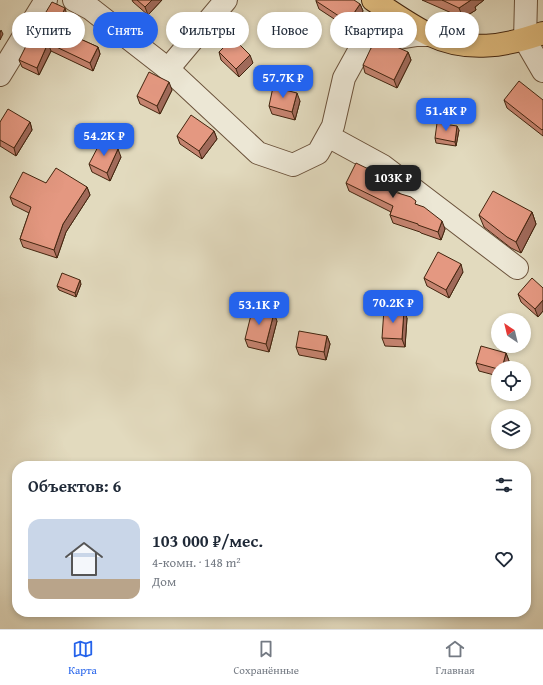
<!DOCTYPE html>
<html lang="ru">
<meta charset="utf-8">
<style>
:root{--surface:#fff;--page:#f2f2f3;--text:#1f2937;--muted:#747a83;--line:#e0e1e3;--accent:#2563eb}
body{margin:0;font-family:"Gentium Book Plus",serif;background:var(--page);color:var(--text);height:100vh;display:flex;flex-direction:column;font-size:15px;white-space:nowrap}
*{box-sizing:border-box;margin:0}
p{font-size:13px;color:var(--muted)}
.icon{flex:none;width:22px;height:22px;fill:none;stroke:currentColor;stroke-width:2;stroke-linecap:round;stroke-linejoin:round}
.map{position:relative;flex:1;overflow:hidden}
.sheet{position:absolute;left:12px;top:461px;width:519px;height:156px;display:flex;flex-direction:column;background:var(--surface);border-radius:16px;box-shadow:0 2px 6px #0003}
.sheet>*{flex:none}
.banner{position:absolute;left:12px;top:12px;width:519px;height:36px;display:flex;gap:8px}
.needle{width:26px;rotate:325deg}
.fabs{position:absolute;left:491px;top:313px;display:grid;gap:8px}
.fabs a{display:grid;place-items:center;width:40px;height:40px;border-radius:50%;background:var(--surface);box-shadow:0 2px 6px #0003;font-size:20px}
.price{position:absolute;translate:-50% -34px;padding:0 9px;border-radius:8px;background:var(--accent);color:#fff;font-size:13px;line-height:26px;filter:drop-shadow(0 1px 2px #0008)}
.price::after{content:'';position:absolute;left:50%;top:24px;width:12px;height:9px;margin-left:-6px;background:inherit;clip-path:polygon(0 0,100% 0,50% 100%)}
.price.active{background:#222;color:#fff}
ul{padding:0;list-style:none}
li{display:flex;align-items:center;gap:12px;height:100px;padding:0 16px}
li span{display:grid;place-items:center;flex:none;width:112px;height:80px;border-radius:12px;color:#555}
li>.icon{margin-inline-start:auto}
span .icon{width:48px;height:48px;fill:#fffc;stroke-width:1}
li b{font-size:17px}
h2{display:flex;justify-content:space-between;align-items:center;height:48px;padding:0 16px;font-size:17px}
.pill{padding:0 14px;border-radius:18px;background:var(--surface);box-shadow:0 2px 6px #0003;font-size:14px;line-height:36px}
.pill.active{background:var(--accent);color:#fff}
.tab-bar{display:flex;justify-content:space-around;align-items:center;height:56px;border-top:1px solid var(--line);background:var(--surface);font-size:11px;color:var(--muted)}
.tab-bar a{display:grid;justify-items:center;gap:2px}
.tab-bar .active{color:var(--accent)}
.map>svg:first-child{display:block}
</style>
<div class="map">
<svg width="543" height="629" viewBox="0 0 543 629">
<rect width="100%" height="100%" fill="#e2dabe"/>
<filter id="stains"><feTurbulence type="fractalNoise" baseFrequency=".005" numOctaves="4"/><feColorMatrix values="0 0 0 0 .2 0 0 0 0 .09 0 0 0 0 .02 0 0 0 .5 -.17"/></filter>
<radialGradient id="worn" r=".72"><stop offset=".6" stop-color="#630" stop-opacity="0"/><stop offset="1" stop-color="#630" stop-opacity=".3"/></radialGradient>
<g fill="none" stroke-linecap="round" stroke-linejoin="round">
<defs>
<g id="minor">
<path d="M74,0l17,9 77,60 90,84 35,12 25,-12 15,-27 11,-48 16,-29 14,-7 43,-7h13"/>
<path d="M526,0l-1,40 18,31"/>
<path d="M168,69l58,-69"/>
<path d="M0,75l46,-75"/>
<path d="M328,136l55,30 134,102"/>
</g>
<path id="major" d="M373,0c19,12 38,26 57,35 38,18 76,11 113,-2"/>
</defs>
<!-- minor casing -->
<use href="#minor" stroke="#6b523b" stroke-width="24"/>
<!-- major casing -->
<use href="#major" stroke="#43250f" stroke-width="24"/>
<!-- minor -->
<use href="#minor" stroke="#ece7d5" stroke-width="22"/>
<!-- major -->
<use href="#major" stroke="#e1bd7f" stroke-width="22"/>
</g>
<!-- wall -->
<g fill="#c4836f" stroke="#43250f">
<path d="M132,0h30l-14,15 -15,-13z"/>
<path d="M422,0h62l-9,7 1,3 -13,8z"/>
<path d="M316,1l44,3 3,7 -12,19 -32,-21z"/>
<path d="M67,15l-7,15 38,17 2,7 -7,17 -42,-20 -12,24 -17,-8 -3,-7z"/>
<path d="M219,52l34,11 -14,14 -18,-17z"/>
<path d="M408,52l3,8 -14,28 -32,-15 -2,-8z"/>
<path d="M172,90l-12,24 -20,-10 -3,-8z"/>
<path d="M504,100h39v36l-36,-28z"/>
<path d="M300,101l-5,19 -23,-6 -3,-8z"/>
<path d="M0,122h30l2,8 -16,26 -16,-10z"/>
<path d="M459,130l-3,16 -20,-3 -1,-5z"/>
<path d="M214,131l3,8 -15,20 -22,-15 -3,-8z"/>
<path d="M121,157l-11,24 -18,-9 -3,-8z"/>
<path d="M46,183l41,4 3,8 -24,37 -9,26 -34,-11 -3,-8 9,-26 -16,-8 -3,-8z"/>
<path d="M346,183l40,1 -2,5 33,16 28,24 -4,11 -20,-7 -1,-1 -27,-9 -3,-8 1,-3 -42,-21z"/>
<path d="M532,212l4,12 -15,29 -10,-5 -27,-21 -5,-12z"/>
<path d="M463,272l-14,26 -22,-12 -3,-8z"/>
<path d="M81,284l-5,13 -17,-7 -2,-4z"/>
<path d="M543,288v23l-5,6 -17,-15 -3,-8z"/>
<path d="M407,318l-2,29 -20,-1 -3,-8z"/>
<path d="M277,321l-8,31 -21,-5 -3,-8z"/>
<path d="M327,336l3,8 -4,16 -27,-5 -3,-8z"/>
<path d="M506,353l3,8 -11,7v8l-19,-5 -3,-8z"/>
</g>
<!-- shaded-wall -->
<g fill="#a06a5a" stroke="#43250f">
<path d="M152,0h10l-14,15 -3,-8z"/>
<path d="M471,0h13l-9,7 1,3 -13,8 -4,-10z"/>
<path d="M360,4l3,7 -12,19 -3,-8z"/>
<path d="M65,8l2,7 -9,20 -2,-7z"/>
<path d="M1,30l2,4 -3,6v-7z"/>
<path d="M48,43l3,8 -12,24 -2,-7z"/>
<path d="M98,47l2,7 -7,17 -3,-8z"/>
<path d="M408,52l3,8 -14,28 -3,-8z"/>
<path d="M250,55l3,8 -14,14 -3,-8z"/>
<path d="M169,82l3,8 -12,24 -3,-8z"/>
<path d="M297,93l3,8 -5,19 -3,-8z"/>
<path d="M30,122l2,8 -16,26 -2,-8z"/>
<path d="M457,126l2,4 -3,16 -1,-4z"/>
<path d="M214,131l3,8 -15,20 -3,-8z"/>
<path d="M118,149l3,8 -11,24 -3,-8z"/>
<path d="M383,176l3,8 -5,11 -3,-8z"/>
<path d="M87,187l3,8 -24,37 -9,26 -3,-8 9,-26z"/>
<path d="M532,212l4,12 -15,29 -5,-11z"/>
<path d="M442,221l3,8 -4,11 -3,-8z"/>
<path d="M461,264l2,8 -14,26 -3,-8z"/>
<path d="M80,280l1,4 -5,13 -1,-4z"/>
<path d="M543,300v11l-5,6 -3,-8z"/>
<path d="M404,310l3,8 -2,29 -3,-8z"/>
<path d="M274,313l3,8 -8,31 -3,-8z"/>
<path d="M327,336l3,8 -4,16 -2,-8z"/>
<path d="M506,353l3,8 -2,7h-5z"/>
</g>
<!-- building -->
<g fill="#e49881" stroke="#43250f">
<path d="M137,0h15l-7,7z"/>
<path d="M316,0h38l6,4 -12,18 -32,-21z"/>
<path d="M442,0h29l-12,8z"/>
<path d="M52,2l13,6 -9,20 42,19 -8,16 -42,-20 -11,25 -18,-8 9,-18z"/>
<path d="M233,38l17,17 -14,14 -17,-17z"/>
<path d="M390,44l18,8 -14,28 -31,-15 8,-17 4,-2z"/>
<path d="M149,72l20,10 -12,24 -20,-10z"/>
<path d="M519,81l24,19v29l-1,1 -38,-30z"/>
<path d="M273,87l24,6 -5,19 -23,-6z"/>
<path d="M8,109l22,13 -16,26 -14,-8v-18z"/>
<path d="M191,115l23,16 -15,20 -22,-15z"/>
<path d="M437,123l20,3 -2,16 -20,-4z"/>
<path d="M101,141l17,8 -11,24 -18,-9z"/>
<path d="M356,163l27,13 -5,11 33,10 5,4 -1,3 9,3 18,14 -4,11 -20,-7v-1l-28,-9 3,-9 -47,-23z"/>
<path d="M56,168l31,19 -24,37 -9,26 -34,-11 11,-32 -21,-10 13,-25 23,11z"/>
<path d="M493,191l39,21 -16,30 -9,-5 -28,-22z"/>
<path d="M438,252l23,12 -15,26 -22,-12z"/>
<path d="M62,273l18,7 -5,13 -18,-7z"/>
<path d="M532,278l11,10v12l-8,9 -17,-15z"/>
<path d="M253,307l21,6 -8,31 -21,-5z"/>
<path d="M384,309l20,1 -2,29 -20,-1z"/>
<path d="M299,331l28,5 -3,16 -28,-5z"/>
<path d="M481,346l25,7 -4,15h-4v1l-22,-6z"/>
</g>
<rect width="100%" height="100%" filter="url(#stains)"/>
<rect width="100%" height="100%" fill="url(#worn)"/>
</svg>
<div class="fabs">
<a><svg class="needle" viewBox="-14 -14 28 28"><path d="M0-13l5 13h-10z" fill="#e53935"/><path d="M0 13l5-13h-10z" fill="#747a83"/></svg></a>
<a><svg class="icon" aria-label="locate" viewBox="0 0 24 24"><circle cx="12" cy="12" r="6"/><path d="M12 2v4M12 18v4M2 12h4M18 12h4"/></svg></a>
<a><svg class="icon" aria-label="layers" viewBox="0 0 24 24"><path d="M12 4l9 5-9 5-9-5zM3 14l9 5 9-5"/></svg></a>
</div>
<b class="price" style="left:283px;top:99px">57.7K ₽</b>
<b class="price" style="left:446px;top:132px">51.4K ₽</b>
<b class="price" style="left:104px;top:157px">54.2K ₽</b>
<b class="price active" style="left:393px;top:199px">103K ₽</b>
<b class="price" style="left:393px;top:324px">70.2K ₽</b>
<b class="price" style="left:259px;top:326px">53.1K ₽</b>
<div class="banner">
<a class="pill">Купить</a>
<a class="pill active">Снять</a>
<a class="pill">Фильтры</a>
<a class="pill">Новое</a>
<a class="pill">Квартира</a>
<a class="pill">Дом</a>
</div>
<section class="sheet">
<h2>Объектов: 6<svg class="icon" aria-label="filters" viewBox="0 0 24 24"><path d="M4 7h16M4 17h16"/><circle cx="9" cy="7" r="2"/><circle cx="15" cy="17" r="2"/></svg></h2>
<ul>
<li><span style="background:linear-gradient(#c9d6e8 75%,#b9a48a 0)"><svg class="icon" aria-label="home" viewBox="0 0 24 24"><path d="M3 11l9-7 9 7M6 9v11h12V9"/></svg></span><div><b>103 000 ₽/мес.</b><p>4-комн. · 148 m²</p><p>Дом</p></div><svg class="icon" aria-label="heart" viewBox="0 0 24 24"><path d="M12 20l-8-8c-3-5 5-10 8-4 3-6 11-1 8 4z"/></svg></li>
</ul>
</section>
</div>
<nav class="tab-bar">
<a class="active"><svg class="icon" aria-label="map" viewBox="0 0 24 24"><path d="M3 6l6-2 6 2 6-2v14l-6 2-6-2-6 2zM9 4v14M15 6v14"/></svg>Карта</a>
<a><svg class="icon" aria-label="saved" viewBox="0 0 24 24"><path d="M7 4h10v16l-5-4-5 4z"/></svg>Сохранённые</a>
<a><svg class="icon" aria-label="home" viewBox="0 0 24 24"><path d="M3 11l9-7 9 7M6 9v11h12V9"/></svg>Главная</a>
</nav>
